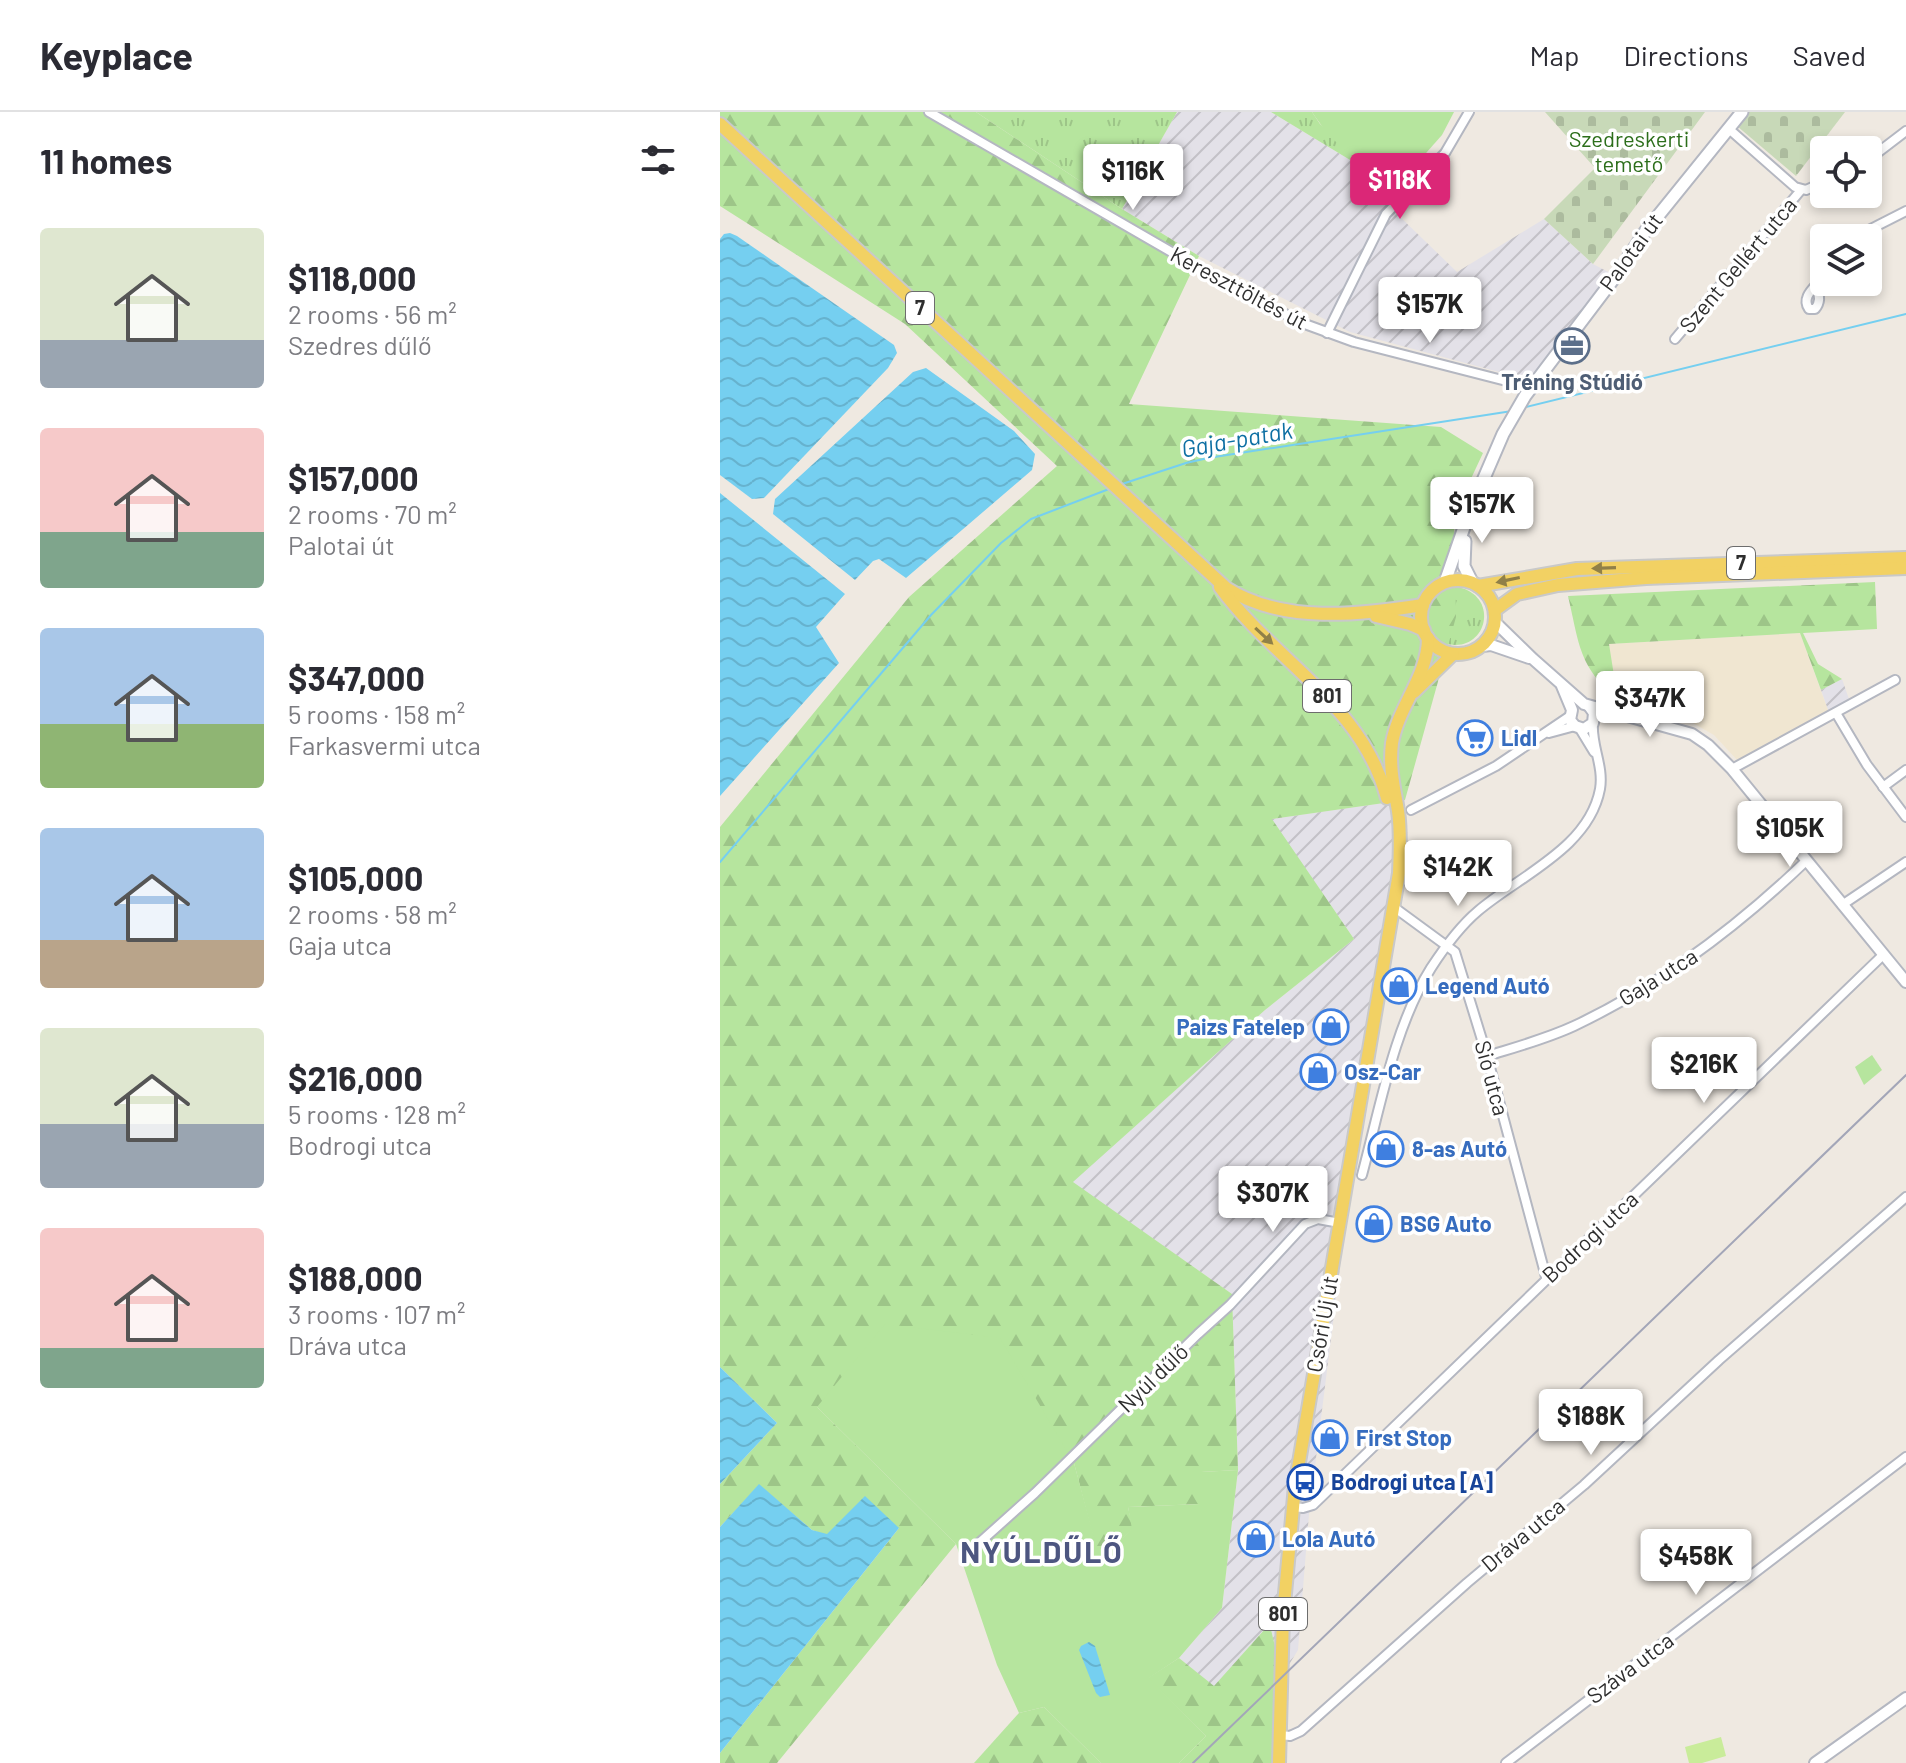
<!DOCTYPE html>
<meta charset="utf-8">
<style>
:root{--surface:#fff;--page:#f2f2f3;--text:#2b2b33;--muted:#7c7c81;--line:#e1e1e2;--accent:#db2777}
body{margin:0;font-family:Barlow,sans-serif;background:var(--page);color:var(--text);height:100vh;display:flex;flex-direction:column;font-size:30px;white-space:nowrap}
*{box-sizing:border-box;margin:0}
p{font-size:26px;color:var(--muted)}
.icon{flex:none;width:44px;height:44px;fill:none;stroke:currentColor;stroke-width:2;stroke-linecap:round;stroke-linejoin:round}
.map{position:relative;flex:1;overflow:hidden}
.sheet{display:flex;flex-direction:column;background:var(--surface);width:720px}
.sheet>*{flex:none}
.fabs{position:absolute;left:1090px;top:24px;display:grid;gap:16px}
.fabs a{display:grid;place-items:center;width:72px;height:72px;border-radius:8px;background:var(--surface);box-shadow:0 4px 12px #0003;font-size:40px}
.price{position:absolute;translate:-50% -68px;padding:0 18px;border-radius:8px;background:#fff;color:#222;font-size:26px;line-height:52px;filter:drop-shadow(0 2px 4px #0008)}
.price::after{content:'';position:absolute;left:50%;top:48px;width:24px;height:18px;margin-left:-12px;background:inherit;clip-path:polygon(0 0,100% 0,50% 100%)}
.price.active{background:var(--accent);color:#fff}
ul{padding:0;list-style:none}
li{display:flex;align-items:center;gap:24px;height:200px;padding:0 40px}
li span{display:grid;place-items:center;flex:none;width:224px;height:160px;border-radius:8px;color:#555}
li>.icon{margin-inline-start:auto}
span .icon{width:96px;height:96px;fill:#fffc;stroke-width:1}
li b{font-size:34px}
h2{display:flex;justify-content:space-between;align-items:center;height:96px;padding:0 40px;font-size:34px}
header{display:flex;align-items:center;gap:48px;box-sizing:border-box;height:112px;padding:0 40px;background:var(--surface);border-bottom:2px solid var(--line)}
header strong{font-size:38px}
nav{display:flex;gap:44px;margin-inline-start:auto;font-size:28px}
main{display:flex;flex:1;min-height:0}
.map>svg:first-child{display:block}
</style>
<header>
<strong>Keyplace</strong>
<nav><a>Map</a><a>Directions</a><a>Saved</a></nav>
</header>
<main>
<section class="sheet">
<h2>11 homes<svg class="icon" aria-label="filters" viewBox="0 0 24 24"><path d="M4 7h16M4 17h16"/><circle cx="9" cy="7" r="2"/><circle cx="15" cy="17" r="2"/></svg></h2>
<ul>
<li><span style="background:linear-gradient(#dfe7d0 70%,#9aa5b1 0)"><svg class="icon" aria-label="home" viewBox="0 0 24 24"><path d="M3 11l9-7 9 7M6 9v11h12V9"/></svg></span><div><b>$118,000</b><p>2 rooms · 56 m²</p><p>Szedres dűlő</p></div></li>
<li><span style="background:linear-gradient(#f6c9c9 65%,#7fa58c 0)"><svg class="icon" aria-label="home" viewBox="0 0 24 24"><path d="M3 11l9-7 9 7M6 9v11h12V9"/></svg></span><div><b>$157,000</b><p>2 rooms · 70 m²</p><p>Palotai út</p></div></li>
<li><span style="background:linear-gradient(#a9c7e8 60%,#8fb573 0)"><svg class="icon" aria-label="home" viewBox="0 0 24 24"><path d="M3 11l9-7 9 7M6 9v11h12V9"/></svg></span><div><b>$347,000</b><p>5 rooms · 158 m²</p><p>Farkasvermi utca</p></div></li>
<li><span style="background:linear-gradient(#a9c7e8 70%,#b9a48a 0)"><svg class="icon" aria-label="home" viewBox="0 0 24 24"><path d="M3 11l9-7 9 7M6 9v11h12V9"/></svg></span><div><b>$105,000</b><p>2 rooms · 58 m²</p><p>Gaja utca</p></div></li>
<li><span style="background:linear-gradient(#dfe7d0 60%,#9aa5b1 0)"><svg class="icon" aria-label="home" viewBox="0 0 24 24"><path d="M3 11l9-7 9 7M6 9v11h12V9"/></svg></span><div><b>$216,000</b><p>5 rooms · 128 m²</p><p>Bodrogi utca</p></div></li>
<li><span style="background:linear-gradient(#f6c9c9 75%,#7fa58c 0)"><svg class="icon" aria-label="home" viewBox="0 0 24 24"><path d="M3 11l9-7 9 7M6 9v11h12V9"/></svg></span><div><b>$188,000</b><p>3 rooms · 107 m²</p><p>Dráva utca</p></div></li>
</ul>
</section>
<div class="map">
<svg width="1186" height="1651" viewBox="0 0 1186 1651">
<defs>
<pattern id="industrial-furrows" width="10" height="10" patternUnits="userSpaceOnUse" patternTransform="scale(2)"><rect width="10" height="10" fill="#e3e1e8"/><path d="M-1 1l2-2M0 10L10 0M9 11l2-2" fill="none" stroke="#c3c1c7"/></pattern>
<pattern id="grass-tufts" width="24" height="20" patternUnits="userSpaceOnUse" patternTransform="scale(2)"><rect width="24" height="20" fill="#b6e59e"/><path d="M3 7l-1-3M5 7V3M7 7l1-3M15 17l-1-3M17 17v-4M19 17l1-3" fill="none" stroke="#9dc588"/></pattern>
<pattern id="forest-firs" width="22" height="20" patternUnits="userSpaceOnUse" patternTransform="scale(2)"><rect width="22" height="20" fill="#b6e59e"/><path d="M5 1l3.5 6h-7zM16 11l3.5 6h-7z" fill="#9dc588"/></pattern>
<pattern id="cemetery-stones" width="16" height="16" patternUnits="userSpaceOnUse" patternTransform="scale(2)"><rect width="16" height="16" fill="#c8d9b8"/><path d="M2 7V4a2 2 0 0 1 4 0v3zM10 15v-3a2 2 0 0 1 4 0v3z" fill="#acbb9e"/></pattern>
<pattern id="water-waves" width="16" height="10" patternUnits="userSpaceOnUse" patternTransform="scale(2)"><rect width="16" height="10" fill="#75cff0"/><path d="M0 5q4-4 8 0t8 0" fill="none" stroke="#66b2ce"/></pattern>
</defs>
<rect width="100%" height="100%" fill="#efe9e1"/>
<!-- industrial -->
<g fill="url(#industrial-furrows)">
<path d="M457,0h94l122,74 1,25 63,61 87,-53 49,45 25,13 -67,88 -22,15 -179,-48 -151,-76 -77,-47z"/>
<path d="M1122,567l8,23 -21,11 -8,-23z"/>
<path d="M685,688l-61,435 -35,279 -11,136 -16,26 -14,-57 -3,10 -51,58 -35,-29 43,-50 16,-138 -6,-176 -160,-112 193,-172 89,-71 -83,-120z"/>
</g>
<!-- education -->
<path fill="#f0e6d1" d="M1080,521l29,80 -91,48 -24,-26 -32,-18 -49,-5 -7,-9 -8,-2 -10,-57z"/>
<!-- grass -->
<g fill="url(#grass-tufts)">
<path d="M256,0h201l-55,97z"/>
<path d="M551,0h41l8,12 66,53 17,2 -10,7z"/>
<path d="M738,475c45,10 27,72 -17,55l8,-54z"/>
</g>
<!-- forest -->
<g fill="url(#forest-firs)">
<path d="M0,0h256l146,97 77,47 -70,148 312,23 42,26 -29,62 2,102 -51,183 -133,19 82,120 -89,71 -192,172 159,112 6,176 -37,2v32l-73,3 5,22 -34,30 -25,-96 -257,-56 139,137 -179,219h-57v-10l179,-225 -73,7 -14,-5 -53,-45 -39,42v-43l57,-61 -57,-56v-540l189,-230 148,-131 -152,-142 -185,-118z"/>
<path d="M1155,470l2,47 -74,4 15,31 24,15 -21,11 -21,-57 -191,11 9,57c-40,-37 -38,-54 -50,-105z"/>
<path d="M548,1505l14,59 -3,87h-100l27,-27 -58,-58 31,-20 35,28 51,-57z"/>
<path d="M324,1595l57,56h-127l45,-50z"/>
</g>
<!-- cemetery -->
<g fill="url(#cemetery-stones)">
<path d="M825,0h160l-112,152 -49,-45 51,-51z"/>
<path d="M1028,0h97l-49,64 -59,-50z"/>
</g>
<!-- park -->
<g fill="#b6e59e">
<path d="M592,0h142l-12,23 -39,44c-38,-5 -71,-36 -91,-67z"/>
<path d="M1152,943l10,15 -18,15 -9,-18z"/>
<path d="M165,1212l115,14 74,125 26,96 32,-30 -4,-22 72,-3v-32l38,-2 -16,138 -43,50 -30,20 57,58 -27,27h-78l-57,-56 -25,6 -22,-48 -41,-121 -139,-137z"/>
</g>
<!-- pitch -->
<path fill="#c9ec9a" d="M1001,1625l5,19 -24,7h-13l-4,-16z"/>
<!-- water -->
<g fill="url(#water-waves)">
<path d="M10,121l7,3 157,109 3,8 -9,15 -124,130 -12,1 -32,-24v-236l4,-5z"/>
<path d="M206,256l88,63 21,23 -3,16 -126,108 -27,-19 -6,2 -18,19 -82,-66 2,-15 138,-127z"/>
<path d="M0,381l125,101 -29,33 23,36 -119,133z"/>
<path d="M0,1255l57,56 -57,61z"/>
<path d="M39,1372l53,46 15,4 38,-38 34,32 -179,225v-226z"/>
<path d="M369,1530l6,4 15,49 -10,2 -4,-4 -17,-43 2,-4z"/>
</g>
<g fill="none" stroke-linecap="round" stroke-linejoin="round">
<!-- stream -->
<g stroke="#75cff0" stroke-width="2">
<path d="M802,296l384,-94"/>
<path d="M402,372l64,-21 22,-5 304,-47"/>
<path d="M0,750l211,-247 70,-72 30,-24 78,-30"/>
</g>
<defs>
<g id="minor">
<path d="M209,0l265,153 108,58 52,19 160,41 14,7"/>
<path d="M1009,17l66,58 11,3 18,-8"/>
<path d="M1148,48l38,-29"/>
<path d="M1133,126l53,-27"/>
<path d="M1096,175c4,8 5,15 -1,22h-6c-9,-13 8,-23 15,-34"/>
<path d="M607,221l59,-119 59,-61 24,-41"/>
<path d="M955,227l126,-149"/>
<path d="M1116,601l31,52 39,52"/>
<path d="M860,617l14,23"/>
<path d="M829,621l26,-7"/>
<path d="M1012,657l163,-89"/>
<path d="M1163,675l23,-17"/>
<path d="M691,698l85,-44 74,-50"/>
<path d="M1122,793l64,-43"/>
<path d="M675,796l60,44 32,104 59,221"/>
<path d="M767,944c29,-9 59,-17 87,-30 87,-41 162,-98 232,-165"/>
<path d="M642,1063c18,-67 32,-148 69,-207 13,-20 28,-41 47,-57 41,-35 111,-63 122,-122 4,-23 -9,-44 -7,-66"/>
<path d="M572,1395l11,1 10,-3 570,-550"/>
<path d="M249,1440l66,-59 163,-159 32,-29 75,-81 13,-5 22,4"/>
<path d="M560,1623l10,1 11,-5 166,-148 117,-98 135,-125 187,-163"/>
<path d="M786,1651l400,-306"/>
</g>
<g id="tertiary">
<path d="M775,510l38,37 51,45 108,30 16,11 24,24 174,213"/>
<path d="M762,534l9,-1 38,13"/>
<path d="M842,574l10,24 -2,10 5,6 9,3 9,-6 1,-10 -5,-7"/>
<path d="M1095,1651l91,-65"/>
</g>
<g id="secondary">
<path d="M745,429l-1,25 8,16"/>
<path d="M725,470l24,-69 34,-79 22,-38 93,-123 27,-41 97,-120"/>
</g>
<g id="primary">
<path d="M0,12l506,464c57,36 134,27 197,17"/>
<circle cx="738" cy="505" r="37"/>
<path d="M758,474l99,-17 329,-11"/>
<path d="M500,475c54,74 142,117 167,211"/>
<path d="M775,498l22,-16 41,-9 88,-7 260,-10"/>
<path d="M656,504l34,8 14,6"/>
<path d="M694,580l39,-38"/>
<path d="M559,1651l4,-148 12,-129 104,-613c1,-21 2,-42 -1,-62 -4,-24 -9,-43 -6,-68 6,-36 36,-67 36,-105"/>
</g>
</defs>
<!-- minor casing -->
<use href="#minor" stroke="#b4b7c1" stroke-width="12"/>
<!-- tertiary casing -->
<use href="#tertiary" stroke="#b4b7c1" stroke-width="14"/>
<!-- secondary casing -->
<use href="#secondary" stroke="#b4b7c1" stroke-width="15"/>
<!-- primary casing -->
<use href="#primary" stroke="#c9c9c9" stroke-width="16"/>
<!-- minor -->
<use href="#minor" stroke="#fff" stroke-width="8"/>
<!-- tertiary -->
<use href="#tertiary" stroke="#fff" stroke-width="10"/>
<!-- secondary -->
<use href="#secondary" stroke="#fff" stroke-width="11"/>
<!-- primary -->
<use href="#primary" stroke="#f2d163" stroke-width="12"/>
<!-- rail -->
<path stroke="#a3a6b8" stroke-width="2" d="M473,1651l713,-688"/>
</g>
<!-- one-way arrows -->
<defs><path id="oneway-solid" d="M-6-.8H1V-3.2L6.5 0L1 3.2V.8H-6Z" transform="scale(2)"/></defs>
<g fill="#908048">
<use href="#oneway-solid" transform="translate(884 456) rotate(178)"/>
<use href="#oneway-solid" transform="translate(788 468) rotate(168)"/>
<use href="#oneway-solid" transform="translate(544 524) rotate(43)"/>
</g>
<!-- icons -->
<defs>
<symbol id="office-ring" viewBox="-11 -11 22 22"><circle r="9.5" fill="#fff" stroke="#5c6f8a" stroke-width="1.5"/><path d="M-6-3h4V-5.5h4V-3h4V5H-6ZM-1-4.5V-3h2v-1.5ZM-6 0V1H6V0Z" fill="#5c6f8a"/></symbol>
<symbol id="supermarket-ring" viewBox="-11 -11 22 22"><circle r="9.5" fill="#fff" stroke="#3f7fe0" stroke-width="1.5"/><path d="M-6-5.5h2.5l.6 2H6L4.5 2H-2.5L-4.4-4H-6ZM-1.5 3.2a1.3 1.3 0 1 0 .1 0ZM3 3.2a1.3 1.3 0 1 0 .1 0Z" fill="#3f7fe0"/></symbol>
<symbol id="shop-ring" viewBox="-11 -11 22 22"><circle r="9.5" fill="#fff" stroke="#3f7fe0" stroke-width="1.5"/><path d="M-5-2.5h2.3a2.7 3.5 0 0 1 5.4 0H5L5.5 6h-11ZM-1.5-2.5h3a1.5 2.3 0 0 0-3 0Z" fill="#3f7fe0"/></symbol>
<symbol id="bus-ring" viewBox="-11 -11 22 22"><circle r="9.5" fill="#fff" stroke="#1a4fb4" stroke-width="1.5"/><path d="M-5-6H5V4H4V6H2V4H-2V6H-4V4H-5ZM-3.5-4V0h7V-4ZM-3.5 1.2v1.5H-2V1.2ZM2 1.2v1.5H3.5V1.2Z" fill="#1a4fb4"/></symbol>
</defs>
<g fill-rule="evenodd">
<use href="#office-ring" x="832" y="214" width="40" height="40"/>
<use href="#supermarket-ring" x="735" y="606" width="40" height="40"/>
<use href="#shop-ring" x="659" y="854" width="40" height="40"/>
<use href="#shop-ring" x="591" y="895" width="40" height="40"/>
<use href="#shop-ring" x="578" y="940" width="40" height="40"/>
<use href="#shop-ring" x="646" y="1017" width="40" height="40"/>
<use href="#shop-ring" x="634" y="1092" width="40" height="40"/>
<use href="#shop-ring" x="590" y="1306" width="40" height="40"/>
<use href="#bus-ring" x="565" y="1350" width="40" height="40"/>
<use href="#shop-ring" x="516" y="1407" width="40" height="40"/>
</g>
<g text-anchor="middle" stroke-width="7" stroke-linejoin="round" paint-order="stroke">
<!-- shield labels -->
<g fill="#fff" stroke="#6d6d6d" stroke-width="2">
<rect x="186" y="180" width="28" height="32" rx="6"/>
<rect x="1007" y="435" width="28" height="32" rx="6"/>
<rect x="583" y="568" width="48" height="32" rx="6"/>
<rect x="539" y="1486" width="48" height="32" rx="6"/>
</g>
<g font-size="20" font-weight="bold" fill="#2e2e2e">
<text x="200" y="203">7</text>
<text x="1021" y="458">7</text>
<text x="607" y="591">801</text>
<text x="563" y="1509">801</text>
</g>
<!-- park labels -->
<g font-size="22" fill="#2c6e1b" stroke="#fff">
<text x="909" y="35">Szedreskerti<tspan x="909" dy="25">temető</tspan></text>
</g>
<!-- street labels -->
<g font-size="22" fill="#2e2e2e" stroke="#fff">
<text transform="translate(911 140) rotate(-54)" y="8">Palotai út</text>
<text transform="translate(1018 153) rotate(-50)" y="8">Szent Gellért utca</text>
<text transform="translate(519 176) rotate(28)" y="8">Kereszttöltés út</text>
<text transform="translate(938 865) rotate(-32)" y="8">Gaja utca</text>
<text transform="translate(772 966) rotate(75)" y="8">Sió utca</text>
<text transform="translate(870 1125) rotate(-43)" y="8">Bodrogi utca</text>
<text transform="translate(602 1212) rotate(-80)" y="8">Csóri Új út</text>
<text transform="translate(433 1266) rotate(-44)" y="8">Nyúl dűlő</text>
<text transform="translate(803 1423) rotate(-40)" y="8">Dráva utca</text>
<text transform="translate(910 1556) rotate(-37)" y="8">Száva utca</text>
</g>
<!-- service labels -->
<g font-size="22" font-weight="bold" fill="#4e5e75" stroke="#fff">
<text x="852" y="278">Tréning Stúdió</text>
</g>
<!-- shop labels -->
<g font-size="22" font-weight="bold" fill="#366cbe" stroke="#fff" text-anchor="start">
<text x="781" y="634">Lidl</text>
<text x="705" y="882">Legend Autó</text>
<text x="585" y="923" text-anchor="end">Paizs Fatelep</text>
<text x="624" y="968">Osz-Car</text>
<text x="692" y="1045">8-as Autó</text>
<text x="680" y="1120">BSG Auto</text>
<text x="636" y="1334">First Stop</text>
<text x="562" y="1435">Lola Autó</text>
</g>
<!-- transit labels -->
<g font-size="22" font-weight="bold" fill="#164399" stroke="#fff" text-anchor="start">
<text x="611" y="1378">Bodrogi utca [A]</text>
</g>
<!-- water labels -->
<g font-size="24" font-style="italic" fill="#0d6fa3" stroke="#fff">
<text transform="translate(517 328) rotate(-10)" y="8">Gaja-patak</text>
</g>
<!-- district labels -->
<g font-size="30" font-weight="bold" letter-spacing="2" fill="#4d5680" stroke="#fff">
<text x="322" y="1451">NYÚLDŰLŐ</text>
</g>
</g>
</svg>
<div class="fabs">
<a><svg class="icon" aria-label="locate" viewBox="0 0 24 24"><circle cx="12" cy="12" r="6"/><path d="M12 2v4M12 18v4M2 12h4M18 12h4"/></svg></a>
<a><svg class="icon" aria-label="layers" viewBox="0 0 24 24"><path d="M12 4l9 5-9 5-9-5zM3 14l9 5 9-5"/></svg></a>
</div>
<b class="price" style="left:413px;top:100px">$116K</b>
<b class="price active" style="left:680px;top:109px">$118K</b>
<b class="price" style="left:710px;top:233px">$157K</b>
<b class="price" style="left:762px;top:433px">$157K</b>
<b class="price" style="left:930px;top:627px">$347K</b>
<b class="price" style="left:1070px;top:757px">$105K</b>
<b class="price" style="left:738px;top:796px">$142K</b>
<b class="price" style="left:984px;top:993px">$216K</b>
<b class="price" style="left:553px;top:1122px">$307K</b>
<b class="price" style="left:871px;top:1345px">$188K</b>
<b class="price" style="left:976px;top:1485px">$458K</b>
</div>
</main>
